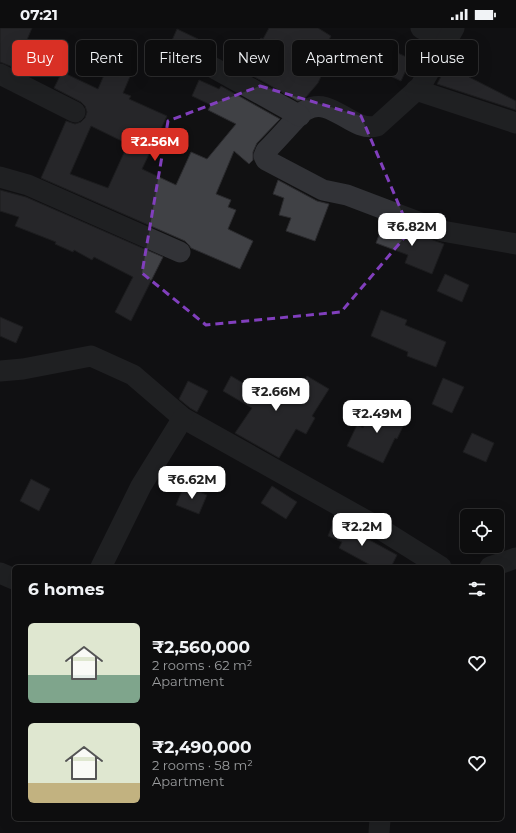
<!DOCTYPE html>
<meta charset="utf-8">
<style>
:root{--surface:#0d0d0e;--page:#1b1b1c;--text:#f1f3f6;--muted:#9a9c9e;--line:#2d2d2e;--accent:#d93025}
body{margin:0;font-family:Montserrat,sans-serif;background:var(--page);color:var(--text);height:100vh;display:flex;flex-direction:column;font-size:15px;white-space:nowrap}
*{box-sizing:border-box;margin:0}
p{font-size:13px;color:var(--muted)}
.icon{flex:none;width:22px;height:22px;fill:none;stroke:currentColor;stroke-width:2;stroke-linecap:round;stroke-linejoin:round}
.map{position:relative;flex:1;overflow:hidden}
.panel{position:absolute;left:12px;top:537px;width:492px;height:256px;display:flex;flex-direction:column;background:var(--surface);border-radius:6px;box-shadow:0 4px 16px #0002,0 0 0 1px var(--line)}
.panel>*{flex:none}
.banner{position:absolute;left:12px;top:12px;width:492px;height:36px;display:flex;gap:8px}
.fabs{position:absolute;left:460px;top:481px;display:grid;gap:8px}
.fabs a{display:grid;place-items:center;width:44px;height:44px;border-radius:6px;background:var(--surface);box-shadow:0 4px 16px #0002,0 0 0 1px var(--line);font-size:20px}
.price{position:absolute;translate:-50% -34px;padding:0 9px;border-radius:8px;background:#fff;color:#222;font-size:13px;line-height:26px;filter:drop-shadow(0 1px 2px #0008)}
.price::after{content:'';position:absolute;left:50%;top:24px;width:12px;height:9px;margin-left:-6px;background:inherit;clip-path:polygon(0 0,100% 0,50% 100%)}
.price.current{background:var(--accent);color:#fff}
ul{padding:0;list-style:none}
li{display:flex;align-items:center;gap:12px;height:100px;padding:0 16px}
li span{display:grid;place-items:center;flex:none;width:112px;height:80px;border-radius:6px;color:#555}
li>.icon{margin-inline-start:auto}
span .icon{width:48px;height:48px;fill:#fffc;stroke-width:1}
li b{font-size:17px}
h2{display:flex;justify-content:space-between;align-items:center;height:48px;padding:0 16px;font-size:17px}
.pill{padding:0 14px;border-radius:6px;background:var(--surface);box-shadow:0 4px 16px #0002,0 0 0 1px var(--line);font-size:14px;line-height:36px}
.pill.current{background:var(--accent);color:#fff}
.status{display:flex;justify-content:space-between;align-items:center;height:28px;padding:0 20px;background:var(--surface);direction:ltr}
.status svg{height:11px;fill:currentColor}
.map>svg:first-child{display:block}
</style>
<div class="status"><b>07:21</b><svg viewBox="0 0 49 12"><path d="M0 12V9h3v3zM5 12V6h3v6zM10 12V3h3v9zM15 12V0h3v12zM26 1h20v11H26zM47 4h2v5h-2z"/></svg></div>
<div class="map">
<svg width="516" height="805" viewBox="0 0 516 805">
<rect width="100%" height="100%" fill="#111112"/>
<!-- building -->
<g fill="#404145" stroke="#2b2b2e" fill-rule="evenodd">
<path d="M0,0h32l-17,40 -15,-6z"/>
<path d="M269,0h49l13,8 -17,31 9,5 -5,11 -12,14 -8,4 -56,-31 19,-32 2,1z"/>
<path d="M177,1l21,10 -3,7 -5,2 -5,5 -15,-8z"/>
<path d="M456,21l22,10 -9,18 47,24v9l-79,-26z"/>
<path d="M391,22l20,9 -10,22 -19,-9z"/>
<path d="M112,29l22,10 -11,26 8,3 -2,3 38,17 -25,53 34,16 15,-33 16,7 29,-35 -28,-14 3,-5 -19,-9 7,-16 20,9 2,-3 59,33 -23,24 -4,9v8l-4,4 -15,-13 -18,43 15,6 -3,7 8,3 -8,19 25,12 -13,28 -49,-21 -2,-3 -4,-4 -144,-63 25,-57 9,3 6,-2 4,-4 2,-6 -2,-6 -4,-4 -27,-14 8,-16 36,17zM91,98l37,18 -20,44 -38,-14z"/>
<path d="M278,152l39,21 12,3 -14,37 -29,-10 5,-13 -12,-3 5,-17 -11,-4z"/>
<path d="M0,162l26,7 137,60 -32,64 -16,-9 18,-35 -39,-20 -2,3 -18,-10 -1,2 -18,-8 1,-2 -41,-16 4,-9 -19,-6z"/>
<path d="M384,194l60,22 -12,30 -27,-11 3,-8 -32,-12z"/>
<path d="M445,246l24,11 -7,17 -25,-11z"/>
<path d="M381,282l26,10 -2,5 41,17 -10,25 -29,-11 1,-4 -37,-16z"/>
<path d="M0,289l23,10 -7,16 -16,-7z"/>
<path d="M231,348l31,18 10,-14 22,16 13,-20 22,13 -17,27 3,2 -9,16 -10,-5 -17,29 -44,-25 17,-25 -29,-17z"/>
<path d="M443,350l21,9 -12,26 -20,-9z"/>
<path d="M188,353l20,10 -11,21 -7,-4 -11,-9z"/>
<path d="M375,376l31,16 -9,19 -2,-1 -12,25 -36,-17 10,-21 6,3z"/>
<path d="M472,405l22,10 -8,19 -23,-10z"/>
<path d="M31,451l19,10 -11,22 -19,-10z"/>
<path d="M184,458l23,9 -8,19 -23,-9z"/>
<path d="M272,458l25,16 -11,17 -25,-16z"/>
<path d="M334,493l29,12 -1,3 35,19 -6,12h-17l-35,-19 3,-6 -14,-6z"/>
</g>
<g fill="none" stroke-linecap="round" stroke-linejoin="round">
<!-- minor -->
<g stroke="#323337" stroke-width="21">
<path d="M421,0l26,13"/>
<path d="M454,0l-34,59 -43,39c-25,7 -46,-31 -71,-16 -5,2 -9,8 -13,12 -9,10 -18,20 -27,29l-2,5 2,4 57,30 24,5 95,36 74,13"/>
<path d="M196,30l104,58"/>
<path d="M0,46l75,38"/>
<path d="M416,62l100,33"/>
<path d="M0,149l28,8 152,67"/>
<path d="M0,343l23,-2 68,-13 42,19 50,43 191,107 67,42"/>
<path d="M101,539l40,-81 42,-68"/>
<path d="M490,539l26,-9"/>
<path d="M0,545l14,6"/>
<path d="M379,805l1,-14"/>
</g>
</g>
<!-- marked area -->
<path d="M0 0H516V805H0ZM260,58l101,30 49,115 -69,81 -135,13 -64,-52 26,-152z" fill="#111112" fill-opacity=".55" fill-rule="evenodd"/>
<path fill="none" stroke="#813fbd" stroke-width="3" stroke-dasharray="8 5" stroke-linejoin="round" d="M260,58l101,30 49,115 -69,81 -135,13 -64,-52 26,-152z"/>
</svg>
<div class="fabs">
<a><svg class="icon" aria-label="locate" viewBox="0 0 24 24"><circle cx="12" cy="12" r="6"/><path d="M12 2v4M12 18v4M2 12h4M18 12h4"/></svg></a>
</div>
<b class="price current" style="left:155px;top:134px">₹2.56M</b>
<b class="price" style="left:412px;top:219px">₹6.82M</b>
<b class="price" style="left:276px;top:384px">₹2.66M</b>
<b class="price" style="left:377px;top:406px">₹2.49M</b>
<b class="price" style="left:192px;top:472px">₹6.62M</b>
<b class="price" style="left:362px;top:519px">₹2.2M</b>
<div class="banner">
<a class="pill current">Buy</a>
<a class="pill">Rent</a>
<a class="pill">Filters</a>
<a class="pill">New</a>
<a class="pill">Apartment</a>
<a class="pill">House</a>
</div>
<section class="panel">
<h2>6 homes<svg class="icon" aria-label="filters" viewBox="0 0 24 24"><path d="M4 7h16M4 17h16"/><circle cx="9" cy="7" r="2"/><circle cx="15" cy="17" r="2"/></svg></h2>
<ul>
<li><span style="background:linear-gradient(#dfe7d0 65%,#7fa58c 0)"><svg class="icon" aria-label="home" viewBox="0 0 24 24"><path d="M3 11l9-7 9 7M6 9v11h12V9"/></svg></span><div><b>₹2,560,000</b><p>2 rooms · 62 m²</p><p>Apartment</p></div><svg class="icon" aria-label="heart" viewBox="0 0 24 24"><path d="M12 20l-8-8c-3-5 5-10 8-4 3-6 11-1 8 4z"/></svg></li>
<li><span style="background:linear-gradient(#dfe7d0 75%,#c2b280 0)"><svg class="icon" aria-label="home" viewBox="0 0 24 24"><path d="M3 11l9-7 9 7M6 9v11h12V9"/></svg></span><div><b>₹2,490,000</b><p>2 rooms · 58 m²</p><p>Apartment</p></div><svg class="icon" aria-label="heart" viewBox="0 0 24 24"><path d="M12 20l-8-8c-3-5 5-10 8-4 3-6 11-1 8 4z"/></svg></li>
</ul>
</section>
</div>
